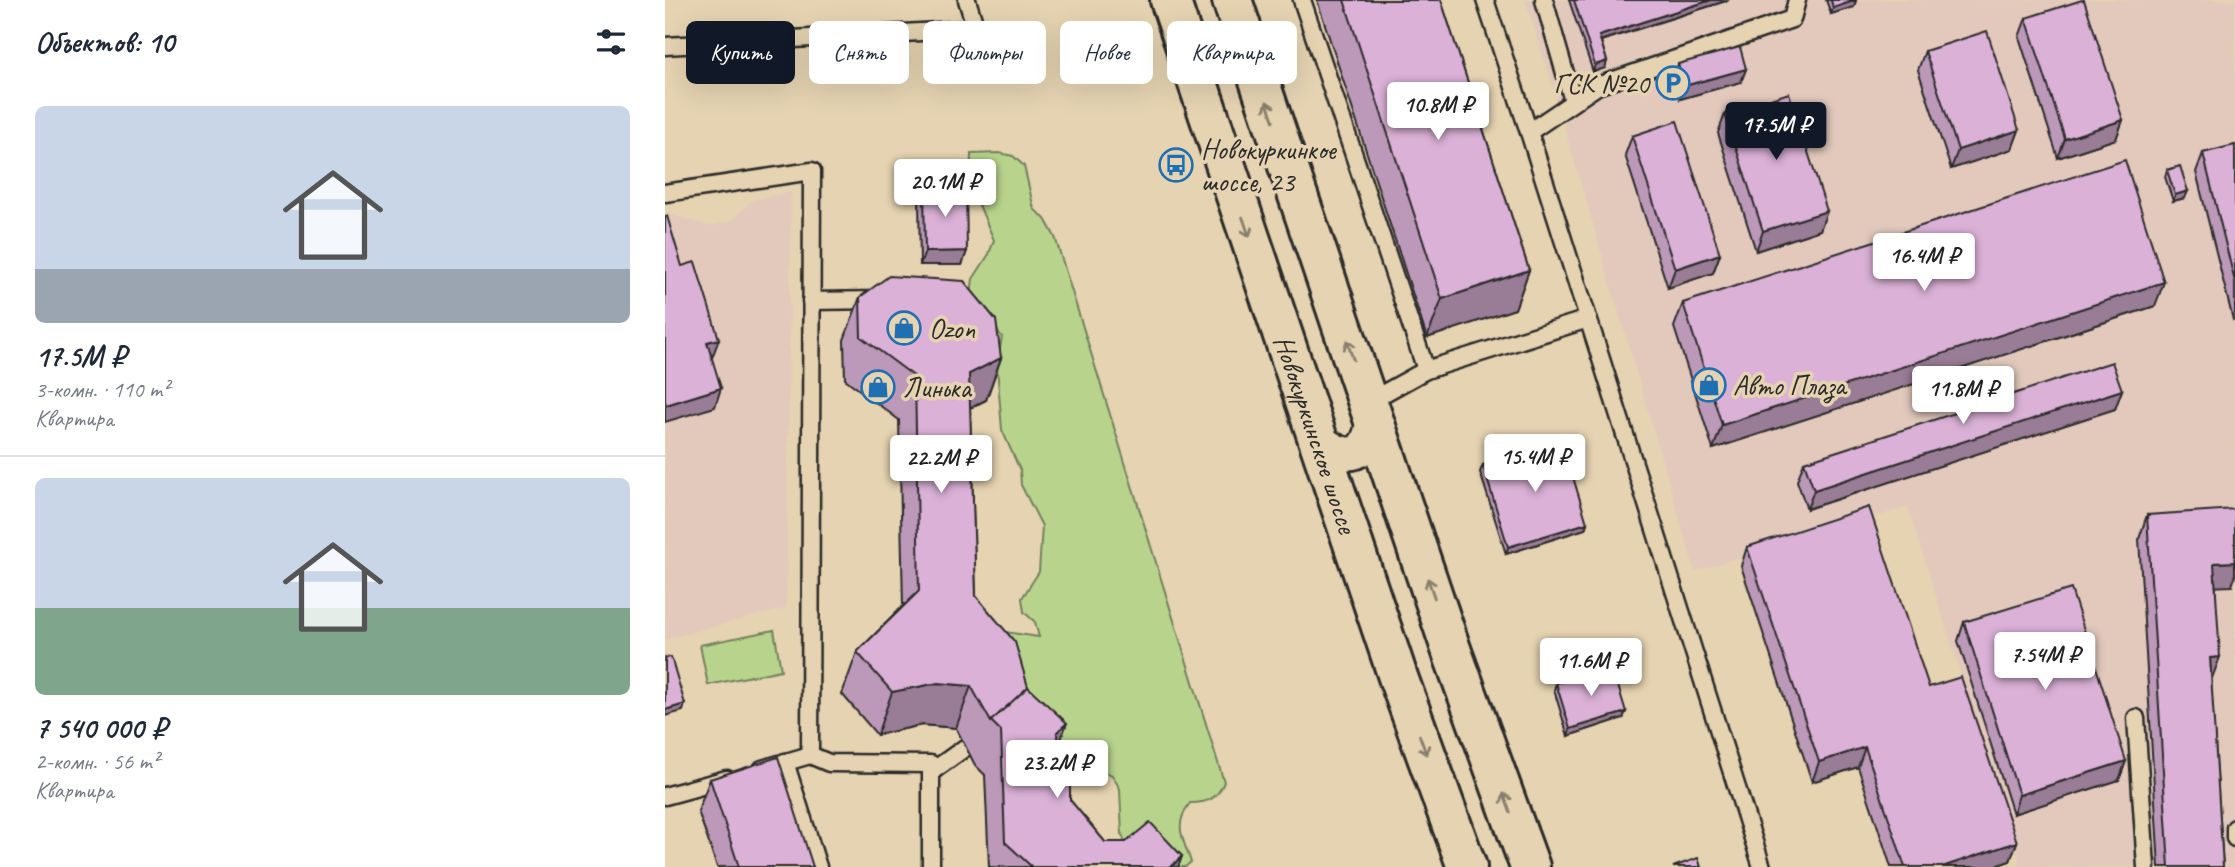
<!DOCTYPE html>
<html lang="ru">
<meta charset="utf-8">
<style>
:root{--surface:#fff;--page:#f6f6f7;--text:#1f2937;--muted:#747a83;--line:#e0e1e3;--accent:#111827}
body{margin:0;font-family:Caveat,sans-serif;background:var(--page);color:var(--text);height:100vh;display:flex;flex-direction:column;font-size:26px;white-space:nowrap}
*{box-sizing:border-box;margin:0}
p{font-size:23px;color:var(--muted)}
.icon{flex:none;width:38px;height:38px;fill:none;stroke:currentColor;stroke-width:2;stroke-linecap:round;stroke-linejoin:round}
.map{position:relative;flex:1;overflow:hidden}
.drawer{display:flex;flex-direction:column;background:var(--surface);width:665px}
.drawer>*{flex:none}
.guide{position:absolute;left:21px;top:21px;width:665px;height:63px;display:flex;gap:14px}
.price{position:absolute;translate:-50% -60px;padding:0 16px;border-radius:7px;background:#fff;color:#222;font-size:23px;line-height:46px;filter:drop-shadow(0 2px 4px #0008)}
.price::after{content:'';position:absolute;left:50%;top:42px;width:21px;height:16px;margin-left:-10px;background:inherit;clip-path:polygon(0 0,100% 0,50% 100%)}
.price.current{background:var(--accent);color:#fff}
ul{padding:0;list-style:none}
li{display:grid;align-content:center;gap:14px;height:371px;padding:0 35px}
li+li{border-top:2px solid var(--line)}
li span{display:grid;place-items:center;height:217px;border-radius:10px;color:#555}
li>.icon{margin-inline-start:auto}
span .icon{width:126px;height:126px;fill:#fffc;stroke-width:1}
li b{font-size:30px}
h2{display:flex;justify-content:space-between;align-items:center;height:84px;padding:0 35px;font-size:30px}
.chip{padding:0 24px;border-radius:10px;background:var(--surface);box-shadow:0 7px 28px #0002;font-size:24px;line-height:63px}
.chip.current{background:var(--accent);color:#fff}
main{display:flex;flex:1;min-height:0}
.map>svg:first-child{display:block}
</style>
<main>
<section class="drawer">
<h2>Объектов: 10<svg class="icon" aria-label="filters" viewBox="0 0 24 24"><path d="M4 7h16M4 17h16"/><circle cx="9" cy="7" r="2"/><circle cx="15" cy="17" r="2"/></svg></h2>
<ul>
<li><span style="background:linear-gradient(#c9d6e8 75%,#9aa5b1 0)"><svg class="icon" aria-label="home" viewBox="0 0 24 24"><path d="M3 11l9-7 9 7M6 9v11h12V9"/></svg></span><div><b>17.5M ₽</b><p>3-комн. · 110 m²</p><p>Квартира</p></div></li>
<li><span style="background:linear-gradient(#c9d6e8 60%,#7fa58c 0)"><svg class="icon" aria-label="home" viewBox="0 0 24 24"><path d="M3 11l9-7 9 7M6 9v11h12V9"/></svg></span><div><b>7 540 000 ₽</b><p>2-комн. · 56 m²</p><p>Квартира</p></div></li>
</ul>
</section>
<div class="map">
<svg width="1570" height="867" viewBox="0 0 1570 867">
<rect width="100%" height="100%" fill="#e5d3b1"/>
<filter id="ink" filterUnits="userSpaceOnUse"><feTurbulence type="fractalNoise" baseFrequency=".0143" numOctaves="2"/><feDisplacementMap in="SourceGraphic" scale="14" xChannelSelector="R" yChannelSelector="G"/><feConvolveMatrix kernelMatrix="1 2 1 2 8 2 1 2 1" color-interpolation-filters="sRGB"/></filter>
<g filter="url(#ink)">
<!-- built -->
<g fill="#e2c9bc">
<path d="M860,0h710v867h-216v-9l-111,-351 -213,64 -147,-500z"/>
<path d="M126,192l-5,416 -121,31v-426l43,13 22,-4 23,-22z"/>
</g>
<!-- green -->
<g fill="#b8d48c" stroke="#72805c" stroke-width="2">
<path d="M334,153l14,3 11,10 10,43 11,10 10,18 169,545c-7,17 -16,21 -34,21 -17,22 -7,36 1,59l-6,5h-32l-26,-19 -5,-14 -2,-45 -8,-14 -28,-12 -30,-4 -56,-128 41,6 -4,-15 -11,-10 -2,-14 17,-26 3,-46 -21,-41 -1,-15 -18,-40 -5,-64 5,-29 -31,-43 2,-15 16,-25 5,-14 -24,-56 1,-30z"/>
<path d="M109,630l7,40 -73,15 -8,-40z"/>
</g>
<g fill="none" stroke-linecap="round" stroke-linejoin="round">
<defs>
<g id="lane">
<path d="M637,0l124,370 -58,32"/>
<path d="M820,0l44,132"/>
<path d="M879,0l29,101"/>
<path d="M0,46l311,-17 -9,-29"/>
<path d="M0,193l147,-22 -2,584"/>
<path d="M146,301l68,-1"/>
<path d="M761,370l162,-51"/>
<path d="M1471,718l10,149"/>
<path d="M120,762l33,105"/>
<path d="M97,769l48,-14 19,8 102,1v103"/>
<path d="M266,772l35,-25"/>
<path d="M0,796l62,-17"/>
<path d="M1570,828v10"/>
<path d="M1097,867l-233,-735 68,-46 195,-67 5,-19"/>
</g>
<path id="street" d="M652,438c31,26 52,20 56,-22"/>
<g id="secondary">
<path id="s1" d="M505,0l229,680 68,187"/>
<path d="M567,0l220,652 78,215"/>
</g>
</defs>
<!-- lane casing -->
<use href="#lane" stroke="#2b2b2b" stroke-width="21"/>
<!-- street casing -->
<use href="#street" stroke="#2b2b2b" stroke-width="37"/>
<!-- secondary casing -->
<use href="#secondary" stroke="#2b2b2b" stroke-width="44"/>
<!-- lane -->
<use href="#lane" stroke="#e5d3b1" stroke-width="16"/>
<!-- street -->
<use href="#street" stroke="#e5d3b1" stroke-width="32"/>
<!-- secondary -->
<use href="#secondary" stroke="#e5d3b1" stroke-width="38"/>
</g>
<!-- wall -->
<g fill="#bc98b9" stroke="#2b2b2b" stroke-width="2">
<path d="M652,0h124l88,270 -14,39 -88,29z"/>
<path d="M904,0h160l-128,41 6,20 -2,7 -12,4z"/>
<path d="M1161,0h30l-2,7 -23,7z"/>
<path d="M1361,18l97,102 -7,19 -58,19 -39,-121z"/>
<path d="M1260,51l94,79 -7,19 -61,20 -33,-99z"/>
<path d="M1013,64l68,5 -5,13 -61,17 -6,-21z"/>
<path d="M1060,114l102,97 -7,19 -64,21 -38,-118z"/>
<path d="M967,136l88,118 -7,19 -45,15 -43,-133z"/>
<path d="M1570,145v174l-2,1 -37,-148 7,-19z"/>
<path d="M1502,170l18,28 -12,3 -8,-24z"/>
<path d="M259,186l43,65 -5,14h-42l-1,-66z"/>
<path d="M195,297l141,61 -15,42 -16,8 6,188 52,91 30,61v17l12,35 35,42 77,14 -4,11h-189l-4,-92 -10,-10 -19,-37 -34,-3 -45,10 -35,-41 15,-42 46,-46 -4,-186 -54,-41 -1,-39z"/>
<path d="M1018,303l472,3 -442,143 -39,-122z"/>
<path d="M1457,390l-7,19 -308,100 -10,-28 7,-19z"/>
<path d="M818,465l104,58 -2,6 -79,25 -26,-82z"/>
<path d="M1482,515l85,71h-16l-5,95 12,186h-64l-20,-328z"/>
<path d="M1082,547l182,140 88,155 -7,19 -18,6h-101l-33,-100 -46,15 -71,-216z"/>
<path d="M1299,622l162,139 -7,19 -106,34 -55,-173z"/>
<path d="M891,683l67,35 -55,18 -14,-46z"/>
<path d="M45,779l103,88h-96l-19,-56z"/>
</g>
<!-- shaded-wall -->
<g fill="#997c96" stroke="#2b2b2b" stroke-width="2">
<path d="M1046,0h18l-133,42 3,-6z"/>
<path d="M1191,0l-2,7 -23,7 2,-6z"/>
<path d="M942,61l-2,7 -12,4 2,-7z"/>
<path d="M1081,69l-5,13 -61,17 4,-13z"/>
<path d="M1458,120l-7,19 -58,19 7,-19z"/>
<path d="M1354,130l-7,19 -61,20 7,-19z"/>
<path d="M1523,191l-3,7 -12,3 2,-6z"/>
<path d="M1162,211l-7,19 -64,21 7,-20z"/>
<path d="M302,251l-5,14h-42l5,-13z"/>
<path d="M1055,254l-7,19 -45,15 7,-19z"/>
<path d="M864,270l-14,39 -88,29 15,-39z"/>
<path d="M1499,282l-9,24 -442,143 9,-24z"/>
<path d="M54,339l-7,19 -5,-16z"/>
<path d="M336,358l-15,42 -33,16 16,-42z"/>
<path d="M56,388l-6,19 -50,15v-14l1,-3z"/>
<path d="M1457,390l-7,19 -308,100 7,-19z"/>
<path d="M922,523l-2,6 -79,25 2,-7z"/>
<path d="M1570,562v14l-3,10 -26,1 8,-24z"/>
<path d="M1555,657l-9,24 -1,-23z"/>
<path d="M273,683l33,3 -15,42 -34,-3 -45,10 15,-43z"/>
<path d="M20,704l-2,7 -18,5v-6z"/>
<path d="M961,712l-3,6 -55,18 2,-7z"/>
<path d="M402,723l-16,44 6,-35z"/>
<path d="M1200,747l-7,20 -46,15 7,-20z"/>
<path d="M1461,761l-7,19 -106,34 6,-19z"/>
<path d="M1352,842l-7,19 -18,6h-50z"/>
<path d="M517,856l-4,11h-7z"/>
</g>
<!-- building -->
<g fill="#dbb1d7" stroke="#2b2b2b" stroke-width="2">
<path d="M679,0h97l88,270 -87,29z"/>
<path d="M909,0h137l-112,36 8,25 -12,4z"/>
<path d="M1166,0h25l-23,8z"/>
<path d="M1417,0h2l39,120 -58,19 -39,-121z"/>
<path d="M1322,31l32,99 -61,20 -33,-99z"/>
<path d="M1075,47l6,22 -62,17 -6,-22z"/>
<path d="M1124,93l38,118 -64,20 -38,-117z"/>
<path d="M1012,121l43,133 -45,15 -43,-133z"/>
<path d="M1570,145v137l-32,-129z"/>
<path d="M1460,160l39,122 -442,143 -39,-122z"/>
<path d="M1515,166l8,25 -13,4 -8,-25z"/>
<path d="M259,186h42l1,65 -42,1z"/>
<path d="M2,216l15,50 13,-4 24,77 -12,3 14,46 -55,17 -1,-4v-184z"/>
<path d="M224,276l75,5 32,39 5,38 -32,16 7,222 39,46 13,45 -37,35 -20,-36 -33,-3 -46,9 -35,-40 62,-61 -4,-214 -54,-40 -1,-40z"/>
<path d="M1447,362l10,28 -308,100 -10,-28z"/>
<path d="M897,441l25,82 -79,24 -25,-82z"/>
<path d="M1204,507l60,180 32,-10 56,165 -75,25h-37l-40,-120 -46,15 -72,-215z"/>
<path d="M1570,509v53l-21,1 6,94 -10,1 13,209h-54l-22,-352z"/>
<path d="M1406,589l55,172 -107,34 -55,-173z"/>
<path d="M6,657l14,47 -20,6v-52z"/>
<path d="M947,666l14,46 -56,17 -14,-46z"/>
<path d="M363,687l39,36 -10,9 1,33h12v35l35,42h21l24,-20 32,34 -11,11h-139l-27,-25 -4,-111 -10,-10z"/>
<path d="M113,757l35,110h-74l-29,-88z"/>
<path d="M1033,858l3,9h-28z"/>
</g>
<!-- one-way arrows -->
<defs><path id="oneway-shaft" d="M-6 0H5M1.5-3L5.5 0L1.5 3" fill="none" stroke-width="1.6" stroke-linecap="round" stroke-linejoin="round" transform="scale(1.75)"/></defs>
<g stroke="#887f6e">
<use href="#oneway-shaft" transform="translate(605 111) rotate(-109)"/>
<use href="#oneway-shaft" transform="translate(581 227) rotate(71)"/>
<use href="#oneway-shaft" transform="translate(685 350) rotate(-109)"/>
<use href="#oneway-shaft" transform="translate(766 588) rotate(-109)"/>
<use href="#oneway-shaft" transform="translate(758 745) rotate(70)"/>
<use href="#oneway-shaft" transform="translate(842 803) rotate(-110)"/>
</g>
</g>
<!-- icons -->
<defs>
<symbol id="parking-ring" viewBox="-11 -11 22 22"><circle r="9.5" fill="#e5d3b1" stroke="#1f6fb2" stroke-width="1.5"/><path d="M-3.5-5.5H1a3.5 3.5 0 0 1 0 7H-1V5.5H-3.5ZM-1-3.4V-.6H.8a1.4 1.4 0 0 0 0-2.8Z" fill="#1f6fb2"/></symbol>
<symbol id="bus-ring" viewBox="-11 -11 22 22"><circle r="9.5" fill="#e5d3b1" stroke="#1f6fb2" stroke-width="1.5"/><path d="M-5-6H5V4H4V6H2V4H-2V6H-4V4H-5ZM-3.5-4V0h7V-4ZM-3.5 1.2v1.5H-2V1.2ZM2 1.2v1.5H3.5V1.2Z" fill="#1f6fb2"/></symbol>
<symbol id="shop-ring" viewBox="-11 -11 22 22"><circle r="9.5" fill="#e5d3b1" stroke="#1f6fb2" stroke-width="1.5"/><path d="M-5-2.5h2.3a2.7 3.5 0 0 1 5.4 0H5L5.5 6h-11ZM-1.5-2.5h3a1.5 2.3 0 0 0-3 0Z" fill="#1f6fb2"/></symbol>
</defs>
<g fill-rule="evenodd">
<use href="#parking-ring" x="989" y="64" width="38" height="38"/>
<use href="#bus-ring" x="492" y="146" width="38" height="38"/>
<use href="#shop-ring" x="220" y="309" width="38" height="38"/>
<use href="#shop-ring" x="1025" y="366" width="38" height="38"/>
<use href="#shop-ring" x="194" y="368" width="38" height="38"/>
</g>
<g text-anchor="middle" stroke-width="7" stroke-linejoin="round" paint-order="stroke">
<!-- poi labels -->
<g font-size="28" fill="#2b2b2b" stroke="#e5d3b1" text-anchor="start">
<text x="984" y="93" text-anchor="end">ГСК №20</text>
<text x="536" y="159">Новокуркинкое<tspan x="536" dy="32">шоссе, 23</tspan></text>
<text x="264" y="338">Ozon</text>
<text x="1068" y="395">Авто Плаза</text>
<text x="238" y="397">Линька</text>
</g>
<!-- street labels -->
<g font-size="28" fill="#2b2b2b" stroke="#e5d3b1">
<text dy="10" stroke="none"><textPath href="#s1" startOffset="458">Новокуркинское шоссе</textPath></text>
</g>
</g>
</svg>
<b class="price" style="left:773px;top:142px">10.8M ₽</b>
<b class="price current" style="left:1111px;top:162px">17.5M ₽</b>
<b class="price" style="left:280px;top:219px">20.1M ₽</b>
<b class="price" style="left:1259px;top:293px">16.4M ₽</b>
<b class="price" style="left:1298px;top:426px">11.8M ₽</b>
<b class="price" style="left:870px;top:494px">15.4M ₽</b>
<b class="price" style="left:276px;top:495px">22.2M ₽</b>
<b class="price" style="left:1380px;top:692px">7.54M ₽</b>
<b class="price" style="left:926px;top:698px">11.6M ₽</b>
<b class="price" style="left:392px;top:800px">23.2M ₽</b>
<div class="guide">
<a class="chip current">Купить</a>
<a class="chip">Снять</a>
<a class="chip">Фильтры</a>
<a class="chip">Новое</a>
<a class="chip">Квартира</a>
</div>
</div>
</main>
